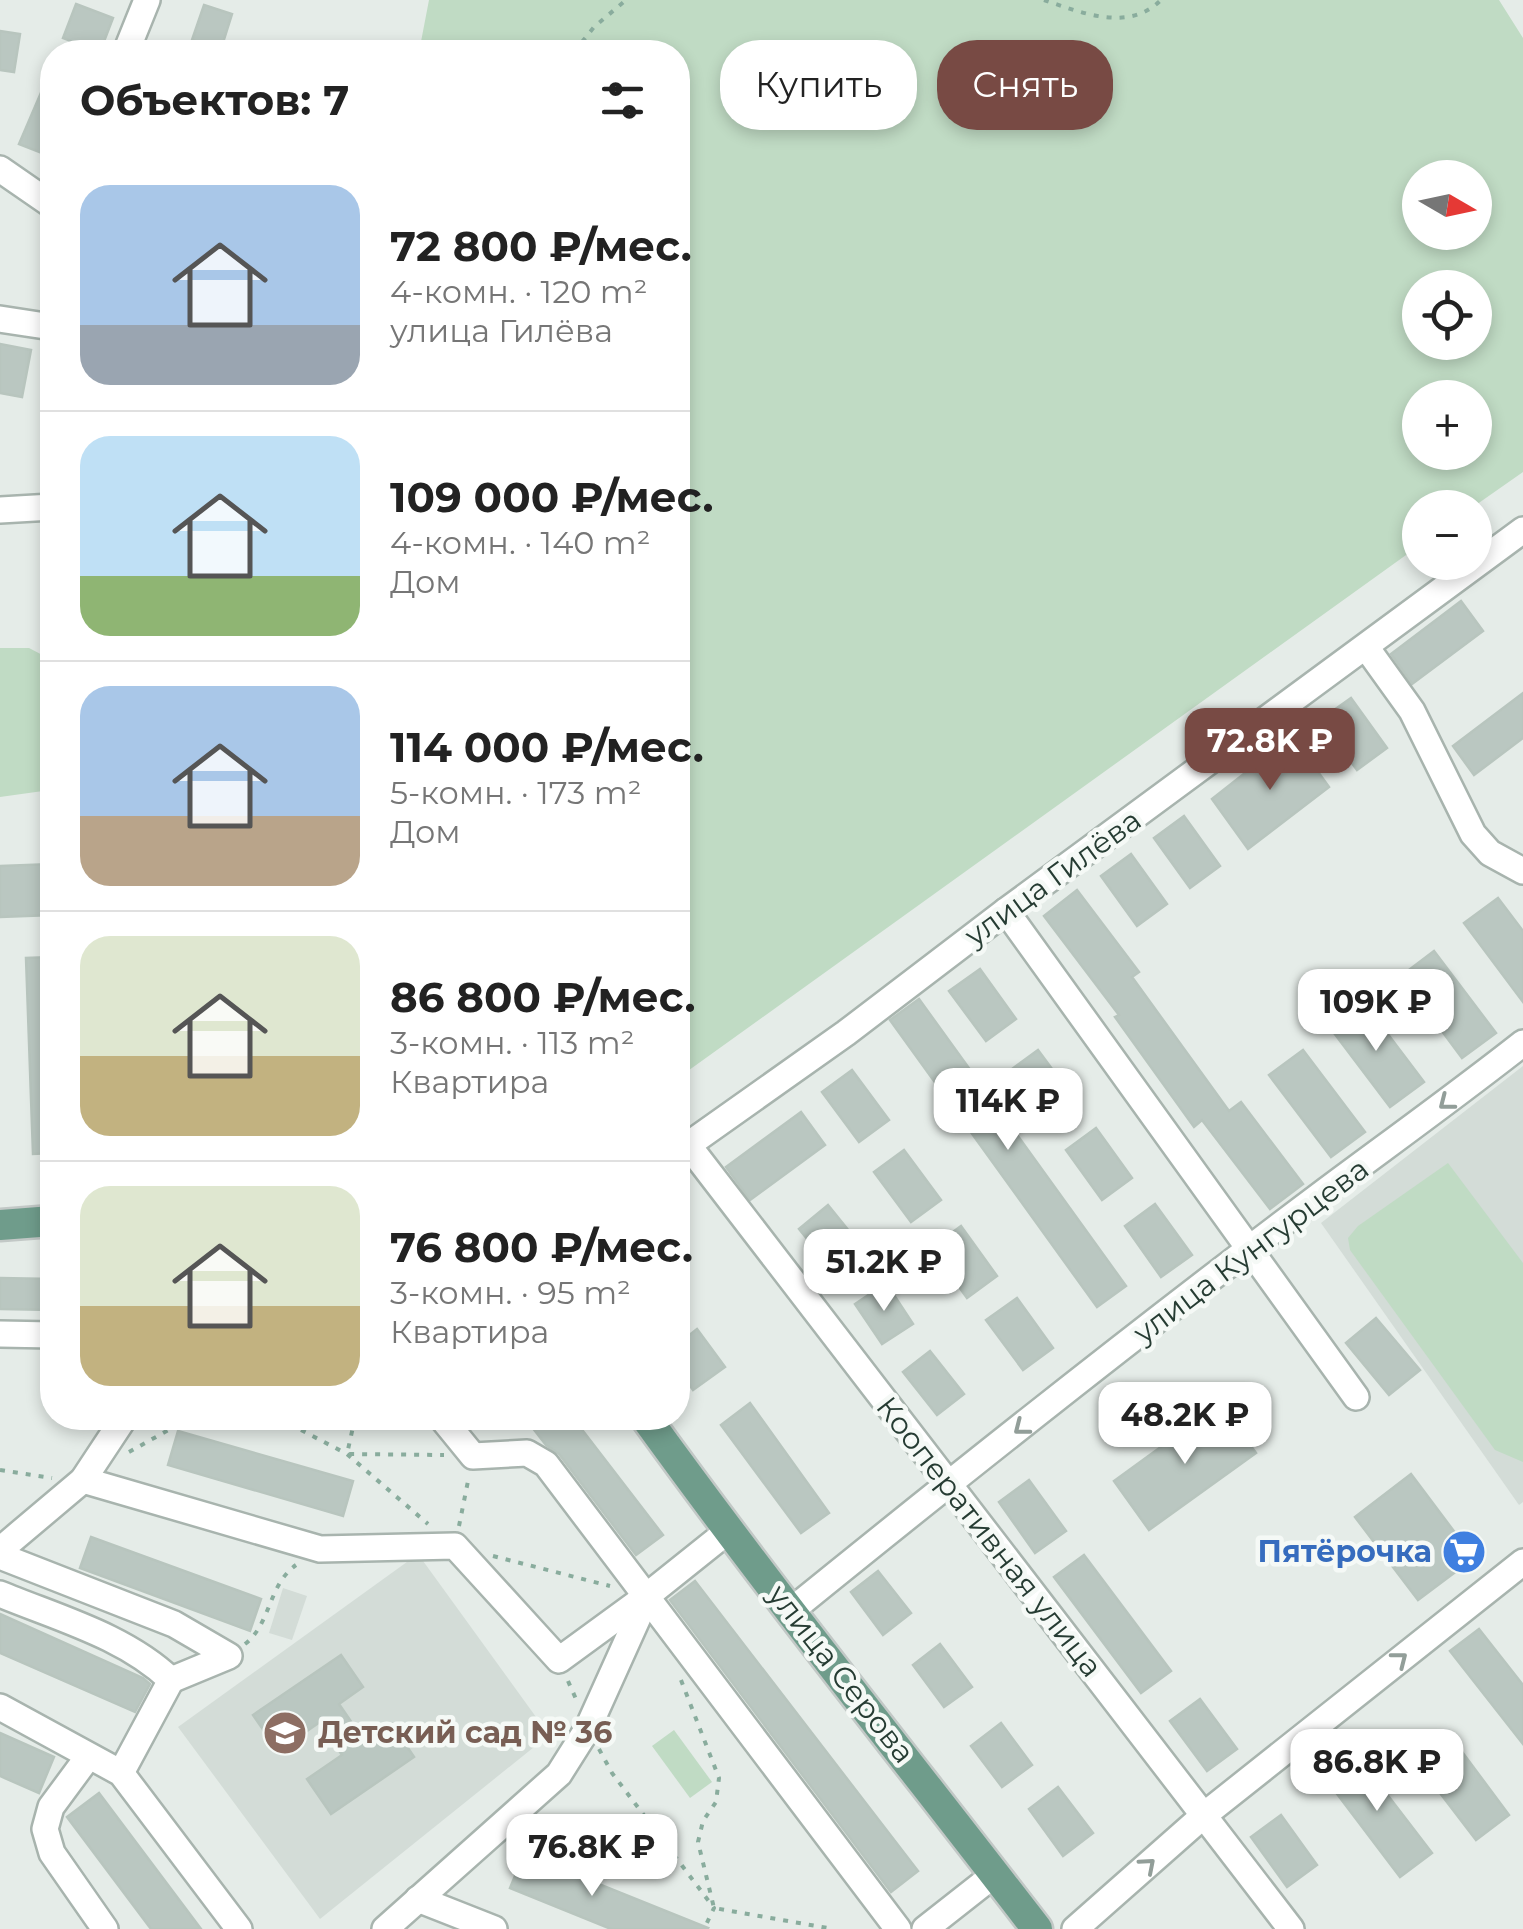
<!DOCTYPE html>
<html lang="ru">
<meta charset="utf-8">
<style>
:root{--surface:#fff;--page:#f2f2f2;--text:#222;--muted:#767676;--line:#e0e0e0;--accent:#784a44}
body{margin:0;font-family:Montserrat,sans-serif;background:var(--page);color:var(--text);height:100vh;display:flex;flex-direction:column;font-size:38px;white-space:nowrap}
*{box-sizing:border-box;margin:0}
p{font-size:32px;color:var(--muted)}
.icon{flex:none;width:55px;height:55px;fill:none;stroke:currentColor;stroke-width:2;stroke-linecap:round;stroke-linejoin:round}
.map{position:relative;flex:1;overflow:hidden}
.sheet{position:absolute;left:40px;top:40px;width:650px;height:1390px;display:flex;flex-direction:column;background:var(--surface);border-radius:40px;box-shadow:0 5px 15px #0003}
.sheet>*{flex:none}
.hud{position:absolute;left:720px;top:40px;width:652px;height:90px;display:flex;gap:20px}
.needle{width:65px;rotate:99deg}
.buttons{position:absolute;left:1402px;top:160px;display:grid;gap:20px}
.buttons a{display:grid;place-items:center;width:90px;height:90px;border-radius:50%;background:var(--surface);box-shadow:0 5px 15px #0003;font-size:50px}
.price{position:absolute;translate:-50% -85px;padding:0 22px;border-radius:20px;background:#fff;color:#222;font-size:32px;line-height:65px;filter:drop-shadow(0 2px 5px #0008)}
.price::after{content:'';position:absolute;left:50%;top:60px;width:30px;height:22px;margin-left:-15px;background:inherit;clip-path:polygon(0 0,100% 0,50% 100%)}
.price.active{background:var(--accent);color:#fff}
ul{padding:0;list-style:none}
li{display:flex;align-items:center;gap:30px;height:250px;padding:0 40px}
li+li{border-top:2px solid var(--line)}
li span{display:grid;place-items:center;flex:none;width:280px;height:200px;border-radius:30px;color:#555}
li>.icon{margin-inline-start:auto}
span .icon{width:120px;height:120px;fill:#fffc;stroke-width:1}
li b{font-size:42px}
h2{display:flex;justify-content:space-between;align-items:center;height:120px;padding:0 40px;font-size:42px}
.pill{padding:0 35px;border-radius:40px;background:var(--surface);box-shadow:0 5px 15px #0003;font-size:35px;line-height:90px}
.pill.active{background:var(--accent);color:#fff}
.map>svg:first-child{display:block}
</style>
<div class="map">
<svg width="1523" height="1929" viewBox="0 0 1523 1929">
<rect width="100%" height="100%" fill="#e5ece8"/>
<!-- built -->
<g fill="#d3dcd7">
<path d="M1523,1066v436l-4,3 -198,-282z"/>
<path d="M418,1554l131,181 -229,184 -142,-192z"/>
<path d="M283,1588l24,8 -15,44 -23,-7z"/>
</g>
<!-- green -->
<g fill="#c0dbc4" fill-rule="evenodd">
<path d="M429,0h1070l24,38v434l-50,35 -53,1v37l-742,533v-1026h-259zM1420,178h55v54h-55zM1420,288h55v54h-55zM1420,398h55v54h-55z"/>
<path d="M0,648h29l23,12v126l-9,5 -43,6z"/>
<path d="M1448,1163l75,100v199l-28,-12 -145,-200 -2,-12 10,-12z"/>
<path d="M674,1730l38,52 -22,16 -38,-52z"/>
</g>
<!-- building -->
<g fill="#bac7c1" stroke="#b8c5be" stroke-width="2.5">
<path d="M76,4l37,14 -13,34 -37,-14z"/>
<path d="M204,5l28,9 -11,35 -29,-9z"/>
<path d="M0,31l20,3 -6,38 -14,-2z"/>
<path d="M52,67v90l-33,-13z"/>
<path d="M0,344l31,6 -9,47 -22,-4z"/>
<path d="M1461,601l22,30 -71,53 -21,-30z"/>
<path d="M1523,693v45l-49,37 -21,-29z"/>
<path d="M1351,698l36,50 -30,22 -37,-50z"/>
<path d="M1292,736l37,51 -81,62 -36,-50z"/>
<path d="M1184,816l36,50 -30,22 -36,-50z"/>
<path d="M1131,854l36,50 -30,22 -36,-50z"/>
<path d="M52,864v51l-52,2v-51z"/>
<path d="M1077,890l62,82 -7,5 97,134 12,-9 62,82 -33,25 -68,-89 -8,7 -79,-110 4,-2 -75,-99z"/>
<path d="M1498,898l25,33v71l-59,-79z"/>
<path d="M1434,951l62,82 -34,25 -61,-82z"/>
<path d="M52,957v196l-19,1 -7,-196z"/>
<path d="M980,969l36,50 -30,22 -37,-50z"/>
<path d="M919,999l207,287 -29,21 -207,-287z"/>
<path d="M1362,1000l62,82 -34,25 -62,-82z"/>
<path d="M1038,1050l37,50 -31,22 -36,-50z"/>
<path d="M1303,1050l62,82 -34,25 -62,-82z"/>
<path d="M852,1070l37,50 -30,22 -37,-50z"/>
<path d="M801,1112l24,33 -75,55 -24,-33z"/>
<path d="M1096,1128l36,50 -30,22 -36,-50z"/>
<path d="M904,1150l37,50 -30,22 -37,-50z"/>
<path d="M1155,1204l37,51 -31,22 -36,-51z"/>
<path d="M828,1205l34,42 -29,24 -34,-42z"/>
<path d="M961,1226l36,50 -30,22 -36,-50z"/>
<path d="M0,1278l52,1v31l-52,-1z"/>
<path d="M886,1283l27,41 -31,20 -27,-40z"/>
<path d="M1017,1298l36,50 -30,22 -37,-50z"/>
<path d="M1376,1318l44,52 -31,25 -43,-52z"/>
<path d="M697,1329l28,38 -32,23 -15,-22v-24z"/>
<path d="M930,1351l34,43 -27,21 -34,-43z"/>
<path d="M750,1403l79,110 -28,20 -80,-108z"/>
<path d="M1220,1404l36,49 -107,77 -35,-49z"/>
<path d="M525,1418h48l90,117 -27,20 -77,-101 -13,-9z"/>
<path d="M178,1431l175,50 -10,35 -175,-51z"/>
<path d="M1411,1474l63,84 -56,42 -63,-83z"/>
<path d="M1029,1480l37,51 -31,22 -36,-51z"/>
<path d="M91,1537l170,62 -11,32 -170,-63z"/>
<path d="M1084,1555l87,116 -30,22 -87,-116z"/>
<path d="M878,1571l33,42 -28,22 -32,-43z"/>
<path d="M695,1581l223,290 -27,21 -221,-292z"/>
<path d="M0,1614l143,64 7,6 -15,28 -135,-59z"/>
<path d="M1479,1629l44,56v59l-73,-93z"/>
<path d="M940,1644l32,43 -28,20 -31,-42z"/>
<path d="M341,1655l22,32 -24,17 26,38 27,-18 22,33 -83,57 -24,-35 35,-24 -22,-33 -42,29 -25,-36z"/>
<path d="M1200,1699l37,50 -30,22 -37,-50z"/>
<path d="M1001,1723l31,42 -30,22 -31,-41z"/>
<path d="M0,1733l54,24 -15,36 -39,-17z"/>
<path d="M1448,1733l61,82 -33,25 -62,-81z"/>
<path d="M1353,1750l79,103 -32,24 -78,-103z"/>
<path d="M1058,1787l35,46 -30,23 -34,-47z"/>
<path d="M99,1793l102,136h-50l-84,-112z"/>
<path d="M1281,1815l36,50 -30,22 -36,-50z"/>
<path d="M524,1854l184,74 -1,1h-96l-101,-41z"/>
</g>
<g fill="none" stroke-linecap="round" stroke-linejoin="round">
<defs>
<g id="minor">
<path d="M126,52l21,-52"/>
<path d="M0,169l52,36"/>
<path d="M0,319l52,8"/>
<path d="M0,510l52,-3"/>
<path d="M1366,647l46,64 61,123 17,19 33,18"/>
<path d="M1006,911l350,486"/>
<path d="M688,1145l603,784"/>
<path d="M678,1152l168,-119 160,-122 517,-381"/>
<path d="M0,1334l52,1"/>
<path d="M442,1418l31,38 54,-3 19,11 352,465"/>
<path d="M83,1480l237,69 135,-3 104,114 89,-65"/>
<path d="M0,1550l83,-70 41,-62"/>
<path d="M0,1556l174,68 55,32 -58,24"/>
<path d="M0,1594c58,24 125,42 171,86l-50,93"/>
<path d="M792,1610c175,-142 351,-282 531,-417 67,-50 134,-98 200,-150"/>
<path d="M0,1707l121,66 118,156"/>
<path d="M88,1757l-37,50 -6,22 7,24 53,76"/>
<path d="M418,1899l76,30"/>
<path d="M385,1929l174,-155 29,-46 60,-133 80,-64"/>
<path d="M925,1929l70,-55"/>
<path d="M1075,1929l128,-113 320,-254"/>
</g>
<g id="major">
<path d="M0,1225l52,-4"/>
<path d="M646,1418c125,173 260,341 391,511"/>
</g>
</defs>
<!-- minor casing -->
<use href="#minor" stroke="#a8b4ae" stroke-width="30"/>
<!-- major casing -->
<use href="#major" stroke="#c2c8c6" stroke-width="35"/>
<!-- path -->
<g stroke="#89ac9d" stroke-width="4" stroke-dasharray="5 8" stroke-linecap="butt">
<path d="M1044,0c36,12 84,33 117,0"/>
<path d="M574,52l20,-25 32,-27"/>
<path d="M278,1418l69,36 81,70"/>
<path d="M355,1418l-8,36 97,1"/>
<path d="M129,1452l61,-34"/>
<path d="M0,1470l52,8"/>
<path d="M459,1526l10,-50"/>
<path d="M493,1556l117,30"/>
<path d="M245,1644c26,-20 23,-59 51,-79"/>
<path d="M681,1680l38,98 -3,24 -13,19 -5,21 16,66 119,21"/>
<path d="M568,1681l8,18"/>
<path d="M599,1749l13,24 102,135 -10,21"/>
</g>
<!-- minor -->
<use href="#minor" stroke="#fff" stroke-width="25"/>
<!-- major -->
<use href="#major" stroke="#6f9c8b" stroke-width="30"/>
</g>
<!-- one-way arrows -->
<defs><path id="oneway-chevron" d="M-2-3.5L2.5 0L-2 3.5" fill="none" stroke-width="1.6" stroke-linecap="round" stroke-linejoin="round" transform="scale(2.5)"/></defs>
<g stroke="#929e99">
<use href="#oneway-chevron" transform="translate(1446 1103) rotate(142)"/>
<use href="#oneway-chevron" transform="translate(1021 1428) rotate(142)"/>
<use href="#oneway-chevron" transform="translate(1400 1659) rotate(-38)"/>
<use href="#oneway-chevron" transform="translate(1148 1865) rotate(-41)"/>
</g>
<!-- icons -->
<defs>
<symbol id="supermarket-disc" viewBox="-11 -11 22 22"><circle r="9.5" fill="#3f7fe0" stroke="#f5f9f6"/><path d="M-6-5.5h2.5l.6 2H6L4.5 2H-2.5L-4.4-4H-6ZM-1.5 3.2a1.3 1.3 0 1 0 .1 0ZM3 3.2a1.3 1.3 0 1 0 .1 0Z" fill="#fff"/></symbol>
<symbol id="school-disc" viewBox="-11 -11 22 22"><circle r="9.5" fill="#8d6e63" stroke="#f5f9f6"/><path d="M0-5L7-2L0 1L-7-2ZM-4 1L0 2.5L4 1V4Q0 6-4 4Z" fill="#fff"/></symbol>
</defs>
<g fill-rule="evenodd">
<use href="#supermarket-disc" x="1439" y="1527" width="50" height="50"/>
<use href="#school-disc" x="260" y="1708" width="50" height="50"/>
</g>
<g text-anchor="middle" stroke-width="9" stroke-linejoin="round" paint-order="stroke">
<!-- street labels -->
<g font-size="30" fill="#263c33" stroke="#f5f9f6">
<text transform="translate(1053 878) rotate(-36)" y="10">улица Гилёва</text>
<text transform="translate(1251 1251) rotate(-37)" y="10">улица Кунгурцева</text>
<text transform="translate(989 1537) rotate(52)" y="10">Кооперативная улица</text>
<text transform="translate(841 1674) rotate(52)" y="10">улица Серова</text>
</g>
<!-- shop labels -->
<g font-size="30" font-weight="bold" fill="#366cbe" stroke="#f5f9f6" text-anchor="end">
<text x="1432" y="1562">Пятёрочка</text>
</g>
<!-- education labels -->
<g font-size="30" font-weight="bold" fill="#785e54" stroke="#f5f9f6" text-anchor="start">
<text x="318" y="1743">Детский сад № 36</text>
</g>
</g>
</svg>
<div class="buttons">
<a><svg class="needle" viewBox="-14 -14 28 28"><path d="M0-13l5 13h-10z" fill="#e53935"/><path d="M0 13l5-13h-10z" fill="#767676"/></svg></a>
<a><svg class="icon" aria-label="locate" viewBox="0 0 24 24"><circle cx="12" cy="12" r="6"/><path d="M12 2v4M12 18v4M2 12h4M18 12h4"/></svg></a>
<a>+</a>
<a>−</a>
</div>
<b class="price active" style="left:1270px;top:793px">72.8K ₽</b>
<b class="price" style="left:1376px;top:1054px">109K ₽</b>
<b class="price" style="left:1008px;top:1153px">114K ₽</b>
<b class="price" style="left:884px;top:1314px">51.2K ₽</b>
<b class="price" style="left:1185px;top:1467px">48.2K ₽</b>
<b class="price" style="left:1377px;top:1814px">86.8K ₽</b>
<b class="price" style="left:592px;top:1899px">76.8K ₽</b>
<div class="hud">
<a class="pill">Купить</a>
<a class="pill active">Снять</a>
</div>
<section class="sheet">
<h2>Объектов: 7<svg class="icon" aria-label="filters" viewBox="0 0 24 24"><path d="M4 7h16M4 17h16"/><circle cx="9" cy="7" r="2"/><circle cx="15" cy="17" r="2"/></svg></h2>
<ul>
<li><span style="background:linear-gradient(#a9c7e8 70%,#9aa5b1 0)"><svg class="icon" aria-label="home" viewBox="0 0 24 24"><path d="M3 11l9-7 9 7M6 9v11h12V9"/></svg></span><div><b>72 800 ₽/мес.</b><p>4-комн. · 120 m²</p><p>улица Гилёва</p></div></li>
<li><span style="background:linear-gradient(#bfe0f5 70%,#8fb573 0)"><svg class="icon" aria-label="home" viewBox="0 0 24 24"><path d="M3 11l9-7 9 7M6 9v11h12V9"/></svg></span><div><b>109 000 ₽/мес.</b><p>4-комн. · 140 m²</p><p>Дом</p></div></li>
<li><span style="background:linear-gradient(#a9c7e8 65%,#b9a48a 0)"><svg class="icon" aria-label="home" viewBox="0 0 24 24"><path d="M3 11l9-7 9 7M6 9v11h12V9"/></svg></span><div><b>114 000 ₽/мес.</b><p>5-комн. · 173 m²</p><p>Дом</p></div></li>
<li><span style="background:linear-gradient(#dfe7d0 60%,#c2b280 0)"><svg class="icon" aria-label="home" viewBox="0 0 24 24"><path d="M3 11l9-7 9 7M6 9v11h12V9"/></svg></span><div><b>86 800 ₽/мес.</b><p>3-комн. · 113 m²</p><p>Квартира</p></div></li>
<li><span style="background:linear-gradient(#dfe7d0 60%,#c2b280 0)"><svg class="icon" aria-label="home" viewBox="0 0 24 24"><path d="M3 11l9-7 9 7M6 9v11h12V9"/></svg></span><div><b>76 800 ₽/мес.</b><p>3-комн. · 95 m²</p><p>Квартира</p></div></li>
</ul>
</section>
</div>
